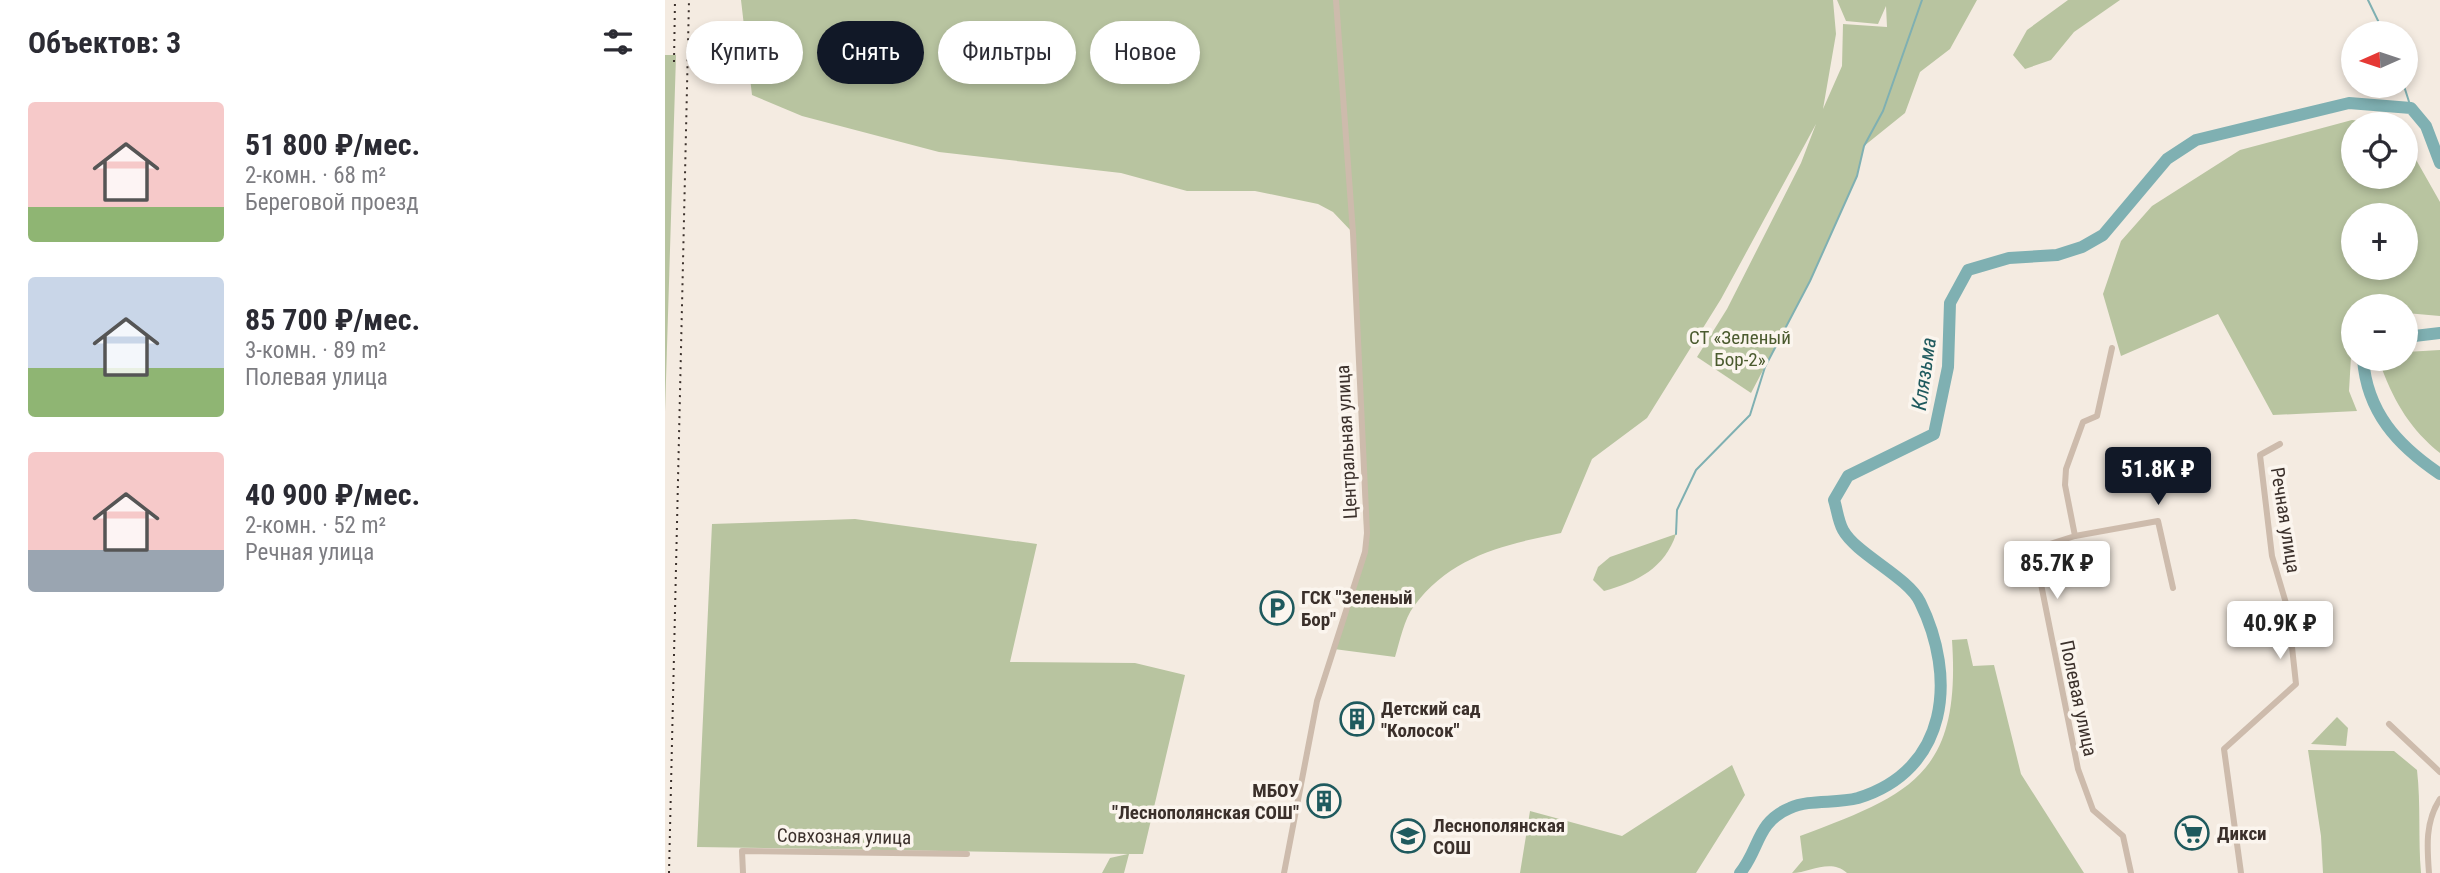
<!DOCTYPE html>
<html lang="ru">
<meta charset="utf-8">
<style>
:root{--surface:#fff;--page:#f2f2f3;--text:#2b2b33;--muted:#7c7c81;--accent:#111827}
body{margin:0;font-family:"Roboto Condensed",sans-serif;background:var(--page);color:var(--text);height:100vh;display:flex;flex-direction:column;font-size:26px;white-space:nowrap}
*{box-sizing:border-box;margin:0}
p{font-size:23px;color:var(--muted)}
.icon{flex:none;width:38px;height:38px;fill:none;stroke:currentColor;stroke-width:2;stroke-linecap:round;stroke-linejoin:round}
.map{position:relative;flex:1;overflow:hidden}
.panel{display:flex;flex-direction:column;background:var(--surface);width:665px}
.panel>*{flex:none}
.banner{position:absolute;left:21px;top:21px;width:665px;height:63px;display:flex;gap:14px}
.needle{width:46px;rotate:267deg}
.fabs{position:absolute;left:1676px;top:21px;display:grid;gap:14px}
.fabs a{display:grid;place-items:center;width:77px;height:77px;border-radius:50%;background:var(--surface);box-shadow:0 4px 10px #0003;font-size:35px}
.price{position:absolute;translate:-50% -60px;padding:0 16px;border-radius:7px;background:#fff;color:#222;font-size:23px;line-height:46px;filter:drop-shadow(0 2px 4px #0008)}
.price::after{content:'';position:absolute;left:50%;top:42px;width:21px;height:16px;margin-left:-10px;background:inherit;clip-path:polygon(0 0,100% 0,50% 100%)}
.price.on{background:var(--accent);color:#fff}
ul{padding:0;list-style:none}
li{display:flex;align-items:center;gap:21px;height:175px;padding:0 28px}
li span{display:grid;place-items:center;flex:none;width:196px;height:140px;border-radius:7px;color:#555}
li>.icon{margin-inline-start:auto}
span .icon{width:84px;height:84px;fill:#fffc;stroke-width:1}
li b{font-size:30px}
h2{display:flex;justify-content:space-between;align-items:center;height:84px;padding:0 28px;font-size:30px}
.chip{padding:0 24px;border-radius:32px;background:var(--surface);box-shadow:0 4px 10px #0003;font-size:24px;line-height:63px}
.chip.on{background:var(--accent);color:#fff}
main{display:flex;flex:1;min-height:0}
.map>svg:first-child{display:block}
</style>
<main>
<section class="panel">
<h2>Объектов: 3<svg class="icon" aria-label="filters" viewBox="0 0 24 24"><path d="M4 7h16M4 17h16"/><circle cx="9" cy="7" r="2"/><circle cx="15" cy="17" r="2"/></svg></h2>
<ul>
<li><span style="background:linear-gradient(#f6c9c9 75%,#8fb573 0)"><svg class="icon" aria-label="home" viewBox="0 0 24 24"><path d="M3 11l9-7 9 7M6 9v11h12V9"/></svg></span><div><b>51 800 ₽/мес.</b><p>2-комн. · 68 m²</p><p>Береговой проезд</p></div></li>
<li><span style="background:linear-gradient(#c9d6e8 65%,#8fb573 0)"><svg class="icon" aria-label="home" viewBox="0 0 24 24"><path d="M3 11l9-7 9 7M6 9v11h12V9"/></svg></span><div><b>85 700 ₽/мес.</b><p>3-комн. · 89 m²</p><p>Полевая улица</p></div></li>
<li><span style="background:linear-gradient(#f6c9c9 70%,#9aa5b1 0)"><svg class="icon" aria-label="home" viewBox="0 0 24 24"><path d="M3 11l9-7 9 7M6 9v11h12V9"/></svg></span><div><b>40 900 ₽/мес.</b><p>2-комн. · 52 m²</p><p>Речная улица</p></div></li>
</ul>
</section>
<div class="map">
<svg width="1775" height="873" viewBox="0 0 1775 873">
<rect width="100%" height="100%" fill="#f4ebe1"/>
<!-- green -->
<g fill="#b8c4a0" fill-rule="evenodd">
<path d="M76,0h1092l3,34 -13,75 19,-43 1,-42 44,3 -1,-21 -8,18 -32,-3 -9,-21h140l-27,49 -30,23 -15,41 -41,33 -7,30 -47,105 -59,112 -54,-36 30,-48 74,-146 15,-39 -95,175 -74,119 -55,41 -31,74c-58,12 -110,23 -147,73 -10,13 -14,35 -19,51l-61,-8 31,-97 -12,-319 -20,-21 -15,-8 -63,-13h-68l-66,-18 -182,-21 -137,-36 -50,-21z"/>
<path d="M1403,0h52l-46,32 -23,28 -26,9 -12,-14 14,-25z"/>
<path d="M0,55h11l-11,357z"/>
<path d="M1687,120l45,4h-43v53h52v-35l34,60v114l-34,-3v-7h-52l-5,85 8,20 -84,4 -55,-101 -97,42 -18,-62 18,-53 31,-35 88,-56zM1689,215h52v53h-52z"/>
<path d="M1775,350v103c-29,-23 -45,-50 -58,-84l7,-10h17v-7z"/>
<path d="M190,519l182,25 -27,118 125,1 50,12 -42,179h-14l-5,19h-22l8,-15 18,-4 -431,-7 15,-323z"/>
<path d="M1011,534c-11,34 -39,48 -72,57l-11,-11 5,-13 12,-10z"/>
<path d="M1302,639l6,27 21,-1 27,109 63,99h-237c-17,-15 -37,0 -55,0l11,-13 -3,-24c113,-42 161,-63 152,-196z"/>
<path d="M1672,717l11,11 -2,18 -35,-2z"/>
<path d="M1643,750l86,1 23,19c4,35 1,68 4,103h-98l-2,-37z"/>
<path d="M1067,765l13,30 -49,78h-176l10,-62 92,25z"/>
</g>
<g fill="none" stroke-linecap="round" stroke-linejoin="round">
<!-- stream -->
<g stroke="#7fb0b2" stroke-width="2">
<path d="M1703,0l16,33"/>
<path d="M1739,86l7,22"/>
<path d="M1011,534l1,-24 19,-40 54,-55 15,-48 45,-86 47,-105 7,-30 19,-35 39,-111"/>
</g>
<!-- river -->
<g stroke="#7fb0b2" stroke-width="12">
<path d="M1741,337l34,-4"/>
<path d="M1698,359c4,53 34,86 77,115"/>
<path d="M1075,873c20,-24 16,-51 50,-65 20,-9 46,-4 68,-10 91,-28 99,-121 62,-196 -12,-25 -64,-48 -77,-72 -5,-9 -6,-21 -9,-30l14,-24 86,-42 14,-67 2,-64 18,-33 41,-12 48,-3 25,-8 21,-12 64,-76 29,-19 153,-37 62,5 15,18 14,37"/>
</g>
<!-- minor -->
<g stroke="#cdbbac" stroke-width="6">
<path d="M1447,348l-15,68 -14,6 -17,47 -1,16 10,51 -41,13 44,220 15,41 30,26 8,37"/>
<path d="M1410,536l83,-15 15,67"/>
<path d="M1724,724l51,48"/>
<path d="M78,873l-1,-22 225,3"/>
<path d="M619,873l33,-172 48,-149 2,-19 -14,-300 -17,-233"/>
<path d="M1576,873l-17,-124 72,-65 -8,-74 -16,-54 -12,-101 20,-11"/>
<path d="M1764,873c-2,-26 -4,-51 11,-74"/>
</g>
<!-- rail -->
<g stroke="#3b302b" stroke-width="2" stroke-dasharray="2 5" stroke-linecap="butt">
<path d="M9,62l1,-62"/>
<path d="M4,873l20,-873"/>
</g>
</g>
<!-- icons -->
<defs>
<symbol id="parking-ring" viewBox="-11 -11 22 22"><circle r="9.5" fill="#fbf5ee" stroke="#1f5a5e" stroke-width="1.5"/><path d="M-3.5-5.5H1a3.5 3.5 0 0 1 0 7H-1V5.5H-3.5ZM-1-3.4V-.6H.8a1.4 1.4 0 0 0 0-2.8Z" fill="#1f5a5e"/></symbol>
<symbol id="building-ring" viewBox="-11 -11 22 22"><circle r="9.5" fill="#fbf5ee" stroke="#1f5a5e" stroke-width="1.5"/><path d="M-4-6H4V6H1V3H-1V6H-4ZM-2.5-4.3h1.7v1.8h-1.7ZM.8-4.3h1.7v1.8H.8ZM-2.5-1h1.7V.8h-1.7ZM.8-1h1.7V.8H.8Z" fill="#1f5a5e"/></symbol>
<symbol id="supermarket-ring" viewBox="-11 -11 22 22"><circle r="9.5" fill="#fbf5ee" stroke="#1f5a5e" stroke-width="1.5"/><path d="M-6-5.5h2.5l.6 2H6L4.5 2H-2.5L-4.4-4H-6ZM-1.5 3.2a1.3 1.3 0 1 0 .1 0ZM3 3.2a1.3 1.3 0 1 0 .1 0Z" fill="#1f5a5e"/></symbol>
<symbol id="school-ring" viewBox="-11 -11 22 22"><circle r="9.5" fill="#fbf5ee" stroke="#1f5a5e" stroke-width="1.5"/><path d="M0-5L7-2L0 1L-7-2ZM-4 1L0 2.5L4 1V4Q0 6-4 4Z" fill="#1f5a5e"/></symbol>
</defs>
<g fill-rule="evenodd">
<use href="#parking-ring" x="593" y="589" width="38" height="38"/>
<use href="#building-ring" x="673" y="700" width="38" height="38"/>
<use href="#building-ring" x="640" y="782" width="38" height="38"/>
<use href="#supermarket-ring" x="1508" y="814" width="38" height="38"/>
<use href="#school-ring" x="724" y="817" width="38" height="38"/>
</g>
<g text-anchor="middle" stroke-width="7" stroke-linejoin="round" paint-order="stroke">
<!-- park labels -->
<g font-size="19" fill="#4a5a2e" stroke="#fbf5ee">
<text x="1075" y="344">СТ «Зеленый<tspan x="1075" dy="22">Бор-2»</tspan></text>
</g>
<!-- street labels -->
<g font-size="19" fill="#3b302b" stroke="#fbf5ee">
<text transform="translate(681 442) rotate(-93)" y="7">Центральная улица</text>
<text transform="translate(1621 520) rotate(81)" y="7">Речная улица</text>
<text transform="translate(1414 698) rotate(78)" y="7">Полевая улица</text>
<text transform="translate(179 836) rotate(1)" y="7">Совхозная улица</text>
</g>
<!-- poi labels -->
<g font-size="19" font-weight="bold" fill="#3b302b" stroke="#fbf5ee" text-anchor="start">
<text x="636" y="604">ГСК "Зеленый<tspan x="636" dy="22">Бор"</tspan></text>
<text x="716" y="715">Детский сад<tspan x="716" dy="22">"Колосок"</tspan></text>
<text x="634" y="797" text-anchor="end">МБОУ<tspan x="634" dy="22">"Леснополянская СОШ"</tspan></text>
<text x="768" y="832">Леснополянская<tspan x="768" dy="22">СОШ</tspan></text>
<text x="1552" y="840">Дикси</text>
</g>
<!-- water labels -->
<g font-size="21" font-style="italic" fill="#1f5a5e" stroke="#fbf5ee">
<text transform="translate(1259 374) rotate(-82)" y="7">Клязьма</text>
</g>
</g>
</svg>
<div class="fabs">
<a><svg class="needle" viewBox="-14 -14 28 28"><path d="M0-13l5 13h-10z" fill="#e53935"/><path d="M0 13l5-13h-10z" fill="#7c7c81"/></svg></a>
<a><svg class="icon" aria-label="locate" viewBox="0 0 24 24"><circle cx="12" cy="12" r="6"/><path d="M12 2v4M12 18v4M2 12h4M18 12h4"/></svg></a>
<a>+</a>
<a>−</a>
</div>
<b class="price on" style="left:1493px;top:507px">51.8K ₽</b>
<b class="price" style="left:1392px;top:601px">85.7K ₽</b>
<b class="price" style="left:1615px;top:661px">40.9K ₽</b>
<div class="banner">
<a class="chip">Купить</a>
<a class="chip on">Снять</a>
<a class="chip">Фильтры</a>
<a class="chip">Новое</a>
</div>
</div>
</main>
